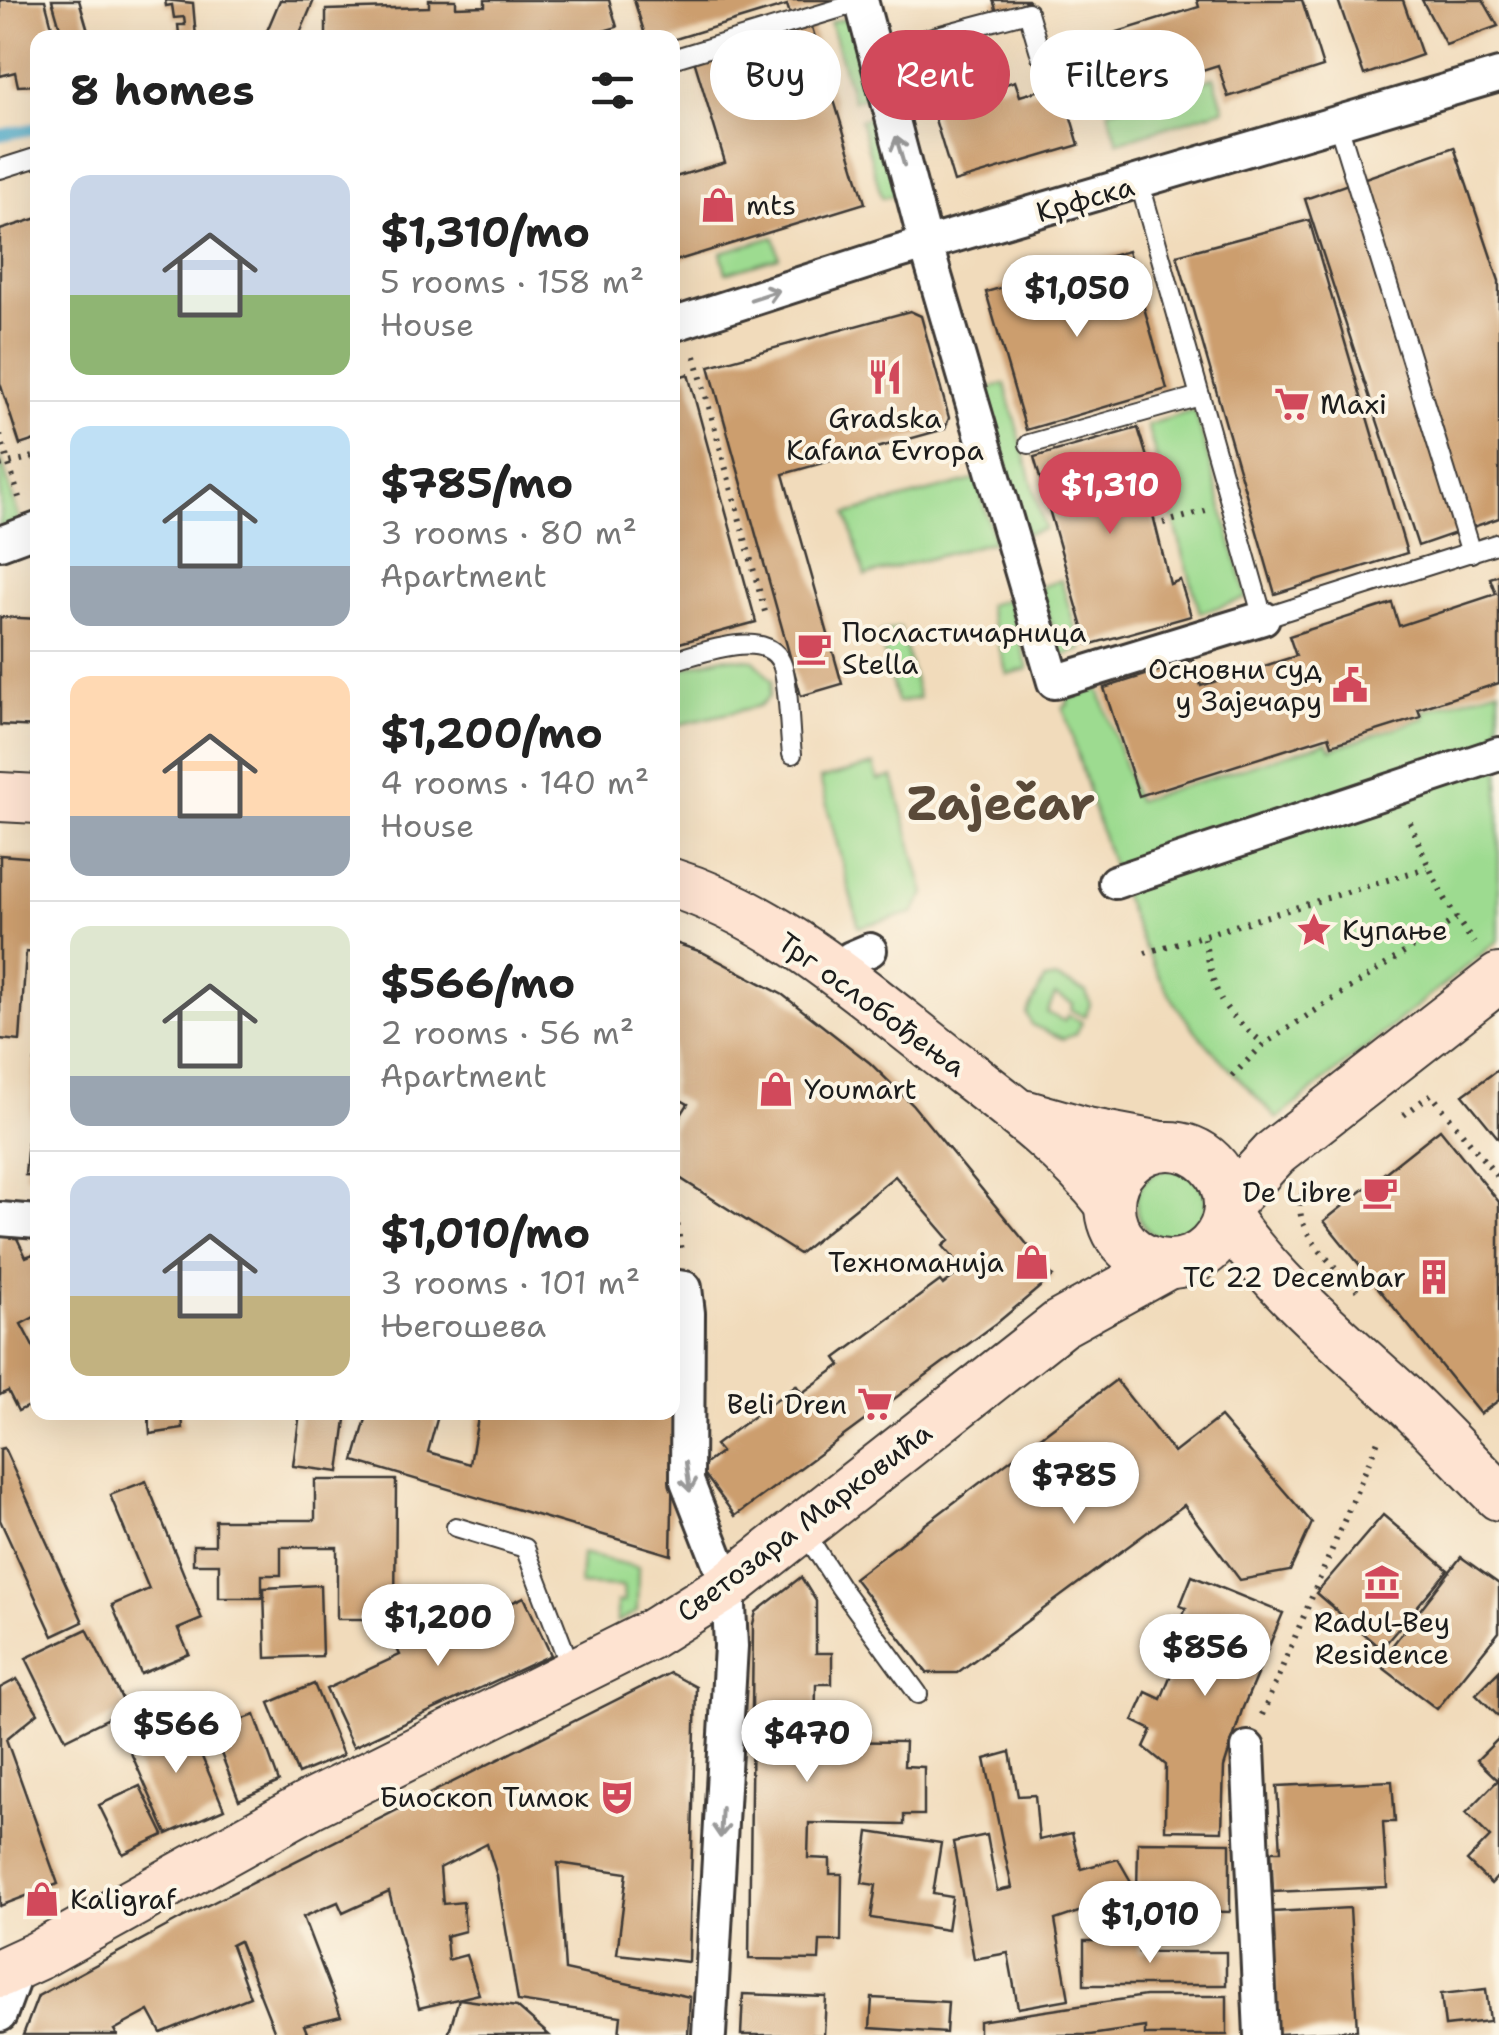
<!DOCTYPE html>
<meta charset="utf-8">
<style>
:root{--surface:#fff;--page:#f2f2f2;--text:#222;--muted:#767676;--line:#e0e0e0;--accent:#d1495b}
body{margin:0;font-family:"Shantell Sans",sans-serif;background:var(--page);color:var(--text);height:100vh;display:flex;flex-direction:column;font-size:38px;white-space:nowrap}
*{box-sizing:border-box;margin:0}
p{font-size:32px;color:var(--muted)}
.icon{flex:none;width:55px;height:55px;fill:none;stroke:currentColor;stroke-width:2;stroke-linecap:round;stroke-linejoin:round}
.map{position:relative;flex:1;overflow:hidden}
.drawer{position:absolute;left:30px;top:30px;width:650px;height:1390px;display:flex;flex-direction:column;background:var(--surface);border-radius:20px;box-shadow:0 10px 40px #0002}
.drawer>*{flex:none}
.top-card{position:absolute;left:710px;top:30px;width:638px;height:90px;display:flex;gap:20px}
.price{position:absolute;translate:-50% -85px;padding:0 22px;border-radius:35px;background:#fff;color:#222;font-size:32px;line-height:65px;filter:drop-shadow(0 2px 5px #0008)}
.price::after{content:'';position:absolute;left:50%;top:60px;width:30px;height:22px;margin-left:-15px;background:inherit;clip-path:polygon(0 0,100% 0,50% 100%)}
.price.selected{background:var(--accent);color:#fff}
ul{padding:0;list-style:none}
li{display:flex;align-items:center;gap:30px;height:250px;padding:0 40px}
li+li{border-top:2px solid var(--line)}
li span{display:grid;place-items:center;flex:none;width:280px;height:200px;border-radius:20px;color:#555}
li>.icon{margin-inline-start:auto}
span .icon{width:120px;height:120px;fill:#fffc;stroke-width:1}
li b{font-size:42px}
h2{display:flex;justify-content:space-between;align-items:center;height:120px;padding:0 40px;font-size:42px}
.tag{padding:0 35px;border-radius:45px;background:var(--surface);box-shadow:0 10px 40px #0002;font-size:35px;line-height:90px}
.tag.selected{background:var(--accent);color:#fff}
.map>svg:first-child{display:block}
</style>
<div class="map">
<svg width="1499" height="2035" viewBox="0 0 1499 2035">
<rect width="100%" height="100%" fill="#fcf5e5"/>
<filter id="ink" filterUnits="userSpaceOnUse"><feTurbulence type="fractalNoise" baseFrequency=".01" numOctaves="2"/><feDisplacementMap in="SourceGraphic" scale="20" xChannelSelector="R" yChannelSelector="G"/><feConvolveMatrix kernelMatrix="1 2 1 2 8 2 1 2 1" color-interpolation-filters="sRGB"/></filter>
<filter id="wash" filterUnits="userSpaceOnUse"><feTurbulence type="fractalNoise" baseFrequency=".0048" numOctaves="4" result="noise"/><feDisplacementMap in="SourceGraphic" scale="40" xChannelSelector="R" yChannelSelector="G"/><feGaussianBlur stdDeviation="2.25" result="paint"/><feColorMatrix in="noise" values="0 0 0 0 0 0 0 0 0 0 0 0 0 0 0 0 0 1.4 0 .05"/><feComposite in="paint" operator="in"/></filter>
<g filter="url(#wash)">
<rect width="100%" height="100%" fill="#f1dbbb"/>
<!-- green -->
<g fill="#9ddb90" stroke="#5c7c56" stroke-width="2.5">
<path d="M851,17l23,77 -21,7 -23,-79z"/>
<path d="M1214,77l10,32 -106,33 -10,-32z"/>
<path d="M880,114l23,79 -21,5 -22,-78z"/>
<path d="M774,237l5,20 -53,16 -5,-21z"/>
<path d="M1005,384l40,145 -19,5 -41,-144z"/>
<path d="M1195,410l52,188 -47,15 -53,-188z"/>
<path d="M0,455l20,66 -20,7z"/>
<path d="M977,479l17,62 -129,35 -18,-62z"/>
<path d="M1061,580l21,70 -21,6 -21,-69z"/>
<path d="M1008,599l20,70 -21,5 -20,-69z"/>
<path d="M900,628l19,70 -22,5 -18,-70z"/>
<path d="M723,657l31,3 18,21 -3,16 -10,9 -82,19 -4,-17v-37z"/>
<path d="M1499,688v252l-222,179c-30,-34 -66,-66 -93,-103 -59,-81 -91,-213 -121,-309l5,-2 -1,-6 32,-10 37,112 191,-59 4,7 94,-31 -2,-7z"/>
<path d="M874,765l4,15 15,-3 32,117 -12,19 -54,14 -39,-148z"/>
<path d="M1055,978l31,14 4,13 -5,12 -14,-7 2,-6 -18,-9 -8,18 17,8 4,-6 14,7 -6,12 -13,5 -31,-14 -5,-11 17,-34z"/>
<circle cx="1171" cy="1204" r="35"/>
<path d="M582,1554l56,13 -1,45 -20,10v-20h7l-1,-15 -43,-2z"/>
</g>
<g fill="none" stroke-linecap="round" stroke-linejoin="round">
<!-- stream -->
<path stroke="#4aa7c8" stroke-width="12" d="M0,135l38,-7"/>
</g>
<g id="blocks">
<!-- building -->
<g fill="#cc9e6e">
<path d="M0,0h45l10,38h-17v47l-20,1 -3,-14 -15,4z"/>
<path d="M52,0h27l11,38h-27z"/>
<path d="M165,0l28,3 3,35 -17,-4 -1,-9h7l-1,-8 -10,1 -2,-13 -6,1z"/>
<path d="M280,0h34l-16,38h-34z"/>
<path d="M429,0h27v7l29,-1v-6h124l8,27 -37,11h-27l-2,-9 -51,9h-174v-28l103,-3z"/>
<path d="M634,0h208l-51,17 -4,-12 -115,35 -26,-2z"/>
<path d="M993,0h35l1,1 -32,11z"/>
<path d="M1197,0h105l21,67 -95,30 -10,-32 -111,35 -19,-59 111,-34z"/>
<path d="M1338,0h65l19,55 -58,20z"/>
<path d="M1422,0h61l15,26 -52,19z"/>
<path d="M811,24l54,179 -193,59v-84l53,-16 -31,-102z"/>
<path d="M981,34l16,53 18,-6 5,15 41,-12 18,61 -125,37 -39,-129z"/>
<path d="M1454,147l45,134v237l-81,28 -113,-347z"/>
<path d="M38,218v221l-18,6 -20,-62v-153z"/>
<path d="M1309,220l98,333 -132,41 -98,-339z"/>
<path d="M1128,251l39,138 -141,41 -40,-138z"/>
<path d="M910,311l11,5 28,102 -4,11 -162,45 59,210 -41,12 -92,-330z"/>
<path d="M688,374l68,248 -84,23v-266z"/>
<path d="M1138,428l11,36 -13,3 11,36h3l20,81 10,-4 11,36 -103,29 -54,-188z"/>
<path d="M1499,575v108l-81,26 3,8 -89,28 -3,-9 -190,60 -35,-108 89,-28 8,26 95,-30 -7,-20 103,-33 7,23 97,-32 -6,-16z"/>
<path d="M0,617l38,2v108l-38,-2z"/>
<path d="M0,855l38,3v95l-12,-1 -6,89 -20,-2z"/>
<path d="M672,942l30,10 81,43 87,68 42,41 141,172 -56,47 -262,193 -35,-48 21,-16 -6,-7 81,-60 6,8 39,-28 -5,-7 104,-77 3,4 20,-16 -20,-23 7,-6 -55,-64 -96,78 -127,-81v-44l16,-25 -16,-9z"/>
<path d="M35,1060h3v116l-13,-1z"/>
<path d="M1499,1069v70l-36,-44z"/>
<path d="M1440,1129l59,73v198l-19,14 -156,-193z"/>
<path d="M13,1230l13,27 12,-5v63l-17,9 17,32v45l-20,10 -10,-20 -8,4v-158z"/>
<path d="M1116,1380l58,73 46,-36 92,106 -22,48 -50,9 -56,-75 -227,168h-30l-73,-95z"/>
<path d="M148,1412h34l1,17 -33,5z"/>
<path d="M300,1412h47l-8,60 -46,-6z"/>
<path d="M368,1412h71l-11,40 42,12 9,-52h195l-3,143 -317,-94z"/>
<path d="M4,1448l79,174 -30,14 -53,-116v-71z"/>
<path d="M315,1480h81l-1,139h-58v-72h-56v28h-19v23h-43v-34h-26v-19h22v-25h100z"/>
<path d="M146,1481l56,138 -24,10 11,25 -48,20 -29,-69 37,-16 -39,-94z"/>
<path d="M1383,1515l65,55 -67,79 -65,-56z"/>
<path d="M1461,1557l38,27v48l-62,77 -59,-45z"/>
<path d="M1192,1576l91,37 -41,97 -18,57 -2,64 -57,-1 1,-65 -22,-18 8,-17 -19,-9 13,-29 15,7 11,-27 -10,-4 7,-15 8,2 4,-9 -9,-4 14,-34 -6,-2z"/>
<path d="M801,1577l15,24v52h16v31h-16l-1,57 90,1 -1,24 20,1v48h-20v10l-95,-2 -1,35 22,1v15h12l-1,67h-21l-1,19 -70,-1 4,-335 3,-12z"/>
<path d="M320,1585l2,71 -56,2 -2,-70z"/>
<path d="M524,1597l27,58 -198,92 -27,-58 74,-34 -7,-15 69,-32 7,14z"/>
<path d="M87,1629l40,80 -61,30 -40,-81z"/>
<path d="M1499,1671v46l-23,-23z"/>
<path d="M670,1673l26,14 -7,275 -72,-8 10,-81 -69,-10 7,107 125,27 -2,38h-69l2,-19 -103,-15 -21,-125 -10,-32 -47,24 3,36 20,-2 2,29 -19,5 2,24 18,-5 13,39 -60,14 -30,-116 -46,21 -5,-11 -35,15 38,99 -37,9 4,10h-32l-37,-94 -8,4 19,52 -89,36 -12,-22 -35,19 3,5h-94l15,-39 144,-78z"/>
<path d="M17,1679l21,34 -32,26 52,145 -58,22v-218z"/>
<path d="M314,1684l29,71 -45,19 -29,-71z"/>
<path d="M255,1715l24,67 -40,18 -27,-70z"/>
<path d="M186,1719l38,90 -57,25 -40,-90z"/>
<path d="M1499,1738v137l-8,9 -24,-23 23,-24 -24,-24 32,-33 -21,-20z"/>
<path d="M1010,1752l8,44 17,-1 4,45 33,-7 9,36 37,-10 19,33 -82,28 14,79 -51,9 -10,-55 -34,6 -21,-117 34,-7 10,56 15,-3 -27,-129z"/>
<path d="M1392,1781l3,41h-12l4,65 -114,5 -2,-41h10l-4,-65z"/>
<path d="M140,1786l24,49 -41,19 -24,-49z"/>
<path d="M869,1832l72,11 -8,51 19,3 -5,33 -76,-12 5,-33 -14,-2z"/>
<path d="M1138,1842l92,1v69l-37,-1 2,-19h-58z"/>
<path d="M1350,1908l7,122 -79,4 -6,-122z"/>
<path d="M1084,1941h55v11h87v33h-142z"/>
<path d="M1486,1989l4,32 -45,5 -4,-32z"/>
<path d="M743,1994l83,3 -2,38h-83z"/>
<path d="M1145,1996h82v39h-82v-8l-55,8h-111v-14z"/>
<path d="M872,1998l76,4 -2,31 -76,-5z"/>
<path d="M459,1999l58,8 32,28h-101z"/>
</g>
</g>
</g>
<g filter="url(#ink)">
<use href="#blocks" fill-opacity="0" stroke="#3c3934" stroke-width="2.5"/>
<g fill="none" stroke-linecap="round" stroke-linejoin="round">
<defs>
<g id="lane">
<path d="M873,53l155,-41 13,44"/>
<path d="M672,59l189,-57"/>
<path d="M1338,124l133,429"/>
<path d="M0,169l38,-12"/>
<path d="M1140,184l123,434 236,-75"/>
<path d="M1029,444l171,-48"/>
<path d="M672,661c27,-7 93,-34 109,1 8,16 8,71 11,92"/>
<path d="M456,1527l69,21 47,123"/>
<path d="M802,1528l38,59 78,107"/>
</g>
<g id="street">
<path d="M861,0l65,245 128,437 209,-64"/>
<path d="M672,325l220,-71 607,-179"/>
<path d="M0,543l38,-14"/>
<path d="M1115,882l384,-128"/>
<path d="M836,971l15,-13 19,-8"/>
<path d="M0,1219l38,3"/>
<path d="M672,1286l13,2 3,25 -1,168 41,105 3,60 -22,389"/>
<path d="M1248,1748l13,287"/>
<path d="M0,2015l18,-49"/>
</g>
<g id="secondary">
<path d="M0,797l38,2"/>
<path d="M672,883c104,32 188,108 272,173 58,45 120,89 166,148"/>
<path d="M1027,1115l60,17 75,14"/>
<circle cx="1169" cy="1205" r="59"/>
<path d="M1228,1204l48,-52 223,-174"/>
<path d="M1227,1218c47,67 108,118 168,173 36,33 69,70 104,105"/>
<path d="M0,1973l39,-18 272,-151 337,-168 80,-50 332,-262 109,-60"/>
</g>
</defs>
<!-- lane casing -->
<use href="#lane" stroke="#3c3934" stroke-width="22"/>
<!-- street casing -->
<use href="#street" stroke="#3c3934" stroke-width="38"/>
<!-- secondary casing -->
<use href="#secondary" stroke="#3c3934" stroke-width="52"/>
<!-- path -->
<g stroke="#3c3934" stroke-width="6" stroke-dasharray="2.5 8" stroke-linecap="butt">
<path d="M695,356l72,263"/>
<path d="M0,435l20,66"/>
<path d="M0,465l38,-9"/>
<path d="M1163,523l43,-12"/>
<path d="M1410,822c17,43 35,83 64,121"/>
<path d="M1204,938c12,60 12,66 60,106"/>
<path d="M1145,953l282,-85"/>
<path d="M1232,1076l32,-32 192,-125"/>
<path d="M1404,1115l27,-21 68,85"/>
<path d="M672,1183l9,69"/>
<path d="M1303,1193c-15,36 32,72 54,97"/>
<path d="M1262,1715l118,-279"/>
</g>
<!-- lane -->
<use href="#lane" stroke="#fff" stroke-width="18"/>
<!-- street -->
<use href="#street" stroke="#fff" stroke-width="32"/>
<!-- secondary -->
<use href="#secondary" stroke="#fee3d1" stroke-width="48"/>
</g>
<!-- one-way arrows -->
<defs><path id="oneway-shaft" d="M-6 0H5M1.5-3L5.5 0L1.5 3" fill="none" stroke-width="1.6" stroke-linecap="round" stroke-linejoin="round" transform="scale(2.5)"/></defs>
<g stroke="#999">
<use href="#oneway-shaft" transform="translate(900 151) rotate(-106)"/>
<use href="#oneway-shaft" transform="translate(765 295) rotate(-18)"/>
<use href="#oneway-shaft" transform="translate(688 1477) rotate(82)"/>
<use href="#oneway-shaft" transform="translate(721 1823) rotate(93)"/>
</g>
</g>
<!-- icons -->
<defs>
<symbol id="shop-bare" viewBox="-9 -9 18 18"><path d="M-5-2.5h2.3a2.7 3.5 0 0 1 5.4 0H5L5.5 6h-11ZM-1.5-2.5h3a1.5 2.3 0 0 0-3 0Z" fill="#d1495b" stroke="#fcf5e5" stroke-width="2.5" paint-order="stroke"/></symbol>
<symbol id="restaurant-bare" viewBox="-9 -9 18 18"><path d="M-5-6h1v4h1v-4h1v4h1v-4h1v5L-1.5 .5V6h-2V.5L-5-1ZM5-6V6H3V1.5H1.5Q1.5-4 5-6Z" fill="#d1495b" stroke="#fcf5e5" stroke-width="2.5" paint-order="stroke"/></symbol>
<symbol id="supermarket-bare" viewBox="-9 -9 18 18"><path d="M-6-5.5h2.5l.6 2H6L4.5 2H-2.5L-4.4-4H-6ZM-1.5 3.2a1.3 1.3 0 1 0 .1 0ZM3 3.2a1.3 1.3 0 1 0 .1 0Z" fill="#d1495b" stroke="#fcf5e5" stroke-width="2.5" paint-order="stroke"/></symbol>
<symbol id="cafe-bare" viewBox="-9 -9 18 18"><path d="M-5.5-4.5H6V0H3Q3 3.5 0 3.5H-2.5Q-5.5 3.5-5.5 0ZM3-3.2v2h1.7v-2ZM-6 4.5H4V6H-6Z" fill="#d1495b" stroke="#fcf5e5" stroke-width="2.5" paint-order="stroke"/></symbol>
<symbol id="civic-bare" viewBox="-9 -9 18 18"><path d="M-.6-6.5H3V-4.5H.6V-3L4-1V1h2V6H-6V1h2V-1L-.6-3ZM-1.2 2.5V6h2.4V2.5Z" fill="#d1495b" stroke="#fcf5e5" stroke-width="2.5" paint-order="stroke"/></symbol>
<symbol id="sight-bare" viewBox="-9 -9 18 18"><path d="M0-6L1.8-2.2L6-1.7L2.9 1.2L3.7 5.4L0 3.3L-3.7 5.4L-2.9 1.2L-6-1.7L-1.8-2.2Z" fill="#d1495b" stroke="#fcf5e5" stroke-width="2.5" paint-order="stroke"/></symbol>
<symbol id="building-bare" viewBox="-9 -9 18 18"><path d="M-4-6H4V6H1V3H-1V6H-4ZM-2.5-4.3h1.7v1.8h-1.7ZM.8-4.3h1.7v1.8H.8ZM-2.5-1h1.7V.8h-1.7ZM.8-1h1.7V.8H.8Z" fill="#d1495b" stroke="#fcf5e5" stroke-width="2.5" paint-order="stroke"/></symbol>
<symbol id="museum-bare" viewBox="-9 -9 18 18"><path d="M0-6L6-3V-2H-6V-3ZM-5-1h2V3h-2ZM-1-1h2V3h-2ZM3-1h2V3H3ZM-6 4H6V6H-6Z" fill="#d1495b" stroke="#fcf5e5" stroke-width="2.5" paint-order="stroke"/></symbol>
<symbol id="theatre-bare" viewBox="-9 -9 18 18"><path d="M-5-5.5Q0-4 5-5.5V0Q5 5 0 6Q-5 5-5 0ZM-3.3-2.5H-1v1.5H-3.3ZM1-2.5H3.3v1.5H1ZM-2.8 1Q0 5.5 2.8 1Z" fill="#d1495b" stroke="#fcf5e5" stroke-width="2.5" paint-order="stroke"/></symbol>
</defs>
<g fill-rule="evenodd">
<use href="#shop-bare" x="693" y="180" width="50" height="50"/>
<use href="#restaurant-bare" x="860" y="352" width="50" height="50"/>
<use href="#supermarket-bare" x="1267" y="379" width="50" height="50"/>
<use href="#cafe-bare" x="789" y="623" width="50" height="50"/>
<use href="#civic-bare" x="1325" y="660" width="50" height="50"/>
<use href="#sight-bare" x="1289" y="905" width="50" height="50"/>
<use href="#shop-bare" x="751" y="1064" width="50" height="50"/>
<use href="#cafe-bare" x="1355" y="1167" width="50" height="50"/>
<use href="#shop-bare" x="1007" y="1237" width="50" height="50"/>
<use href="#building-bare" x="1409" y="1252" width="50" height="50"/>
<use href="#supermarket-bare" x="850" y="1379" width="50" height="50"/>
<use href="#museum-bare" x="1357" y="1557" width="50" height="50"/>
<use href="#theatre-bare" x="592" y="1772" width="50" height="50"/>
<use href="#shop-bare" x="17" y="1874" width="50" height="50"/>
</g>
<g text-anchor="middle" stroke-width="8" stroke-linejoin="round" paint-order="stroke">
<!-- street labels -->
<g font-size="28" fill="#1c1c1c" stroke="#fcf5e5">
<text transform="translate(1085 199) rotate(-16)" y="10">Крфска</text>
<text transform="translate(872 1004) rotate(36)" y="10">Трг ослобођења</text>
<text transform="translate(804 1522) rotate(-37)" y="10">Светозара Марковића</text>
</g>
<!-- poi labels -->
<g font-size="28" fill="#1c1c1c" stroke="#fcf5e5" text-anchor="start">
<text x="746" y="215">mts</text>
<text x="1320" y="414">Maxi</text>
<text x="885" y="428" text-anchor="middle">Gradska<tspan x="885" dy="32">Kafana Evropa</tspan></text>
<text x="842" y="642">Посластичарница<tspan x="842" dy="32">Stella</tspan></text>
<text x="1322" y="679" text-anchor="end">Основни суд<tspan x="1322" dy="32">у Зајечару</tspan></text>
<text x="1342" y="940">Купање</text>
<text x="804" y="1099">Youmart</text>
<text x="1352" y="1202" text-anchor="end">De Libre</text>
<text x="1004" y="1272" text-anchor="end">Техноманија</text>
<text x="1406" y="1287" text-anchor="end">TC 22 Decembar</text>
<text x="847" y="1414" text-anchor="end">Beli Dren</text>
<text x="1382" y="1632" text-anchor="middle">Radul-Bey<tspan x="1382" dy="32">Residence</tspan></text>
<text x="589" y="1807" text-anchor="end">Биоскоп Тимок</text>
<text x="70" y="1909">Kaligraf</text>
</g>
<!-- town labels -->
<g font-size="48" font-weight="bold" fill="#5a4a39" stroke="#fcf5e5">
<text x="1001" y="820">Zaječar</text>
</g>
</g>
</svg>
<b class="price" style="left:1077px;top:340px">$1,050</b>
<b class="price selected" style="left:1110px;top:537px">$1,310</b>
<b class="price" style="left:1074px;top:1527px">$785</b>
<b class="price" style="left:438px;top:1669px">$1,200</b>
<b class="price" style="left:1205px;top:1699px">$856</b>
<b class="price" style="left:176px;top:1776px">$566</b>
<b class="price" style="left:807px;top:1785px">$470</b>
<b class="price" style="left:1150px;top:1966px">$1,010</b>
<div class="top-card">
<a class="tag">Buy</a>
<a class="tag selected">Rent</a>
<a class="tag">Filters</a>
</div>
<section class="drawer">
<h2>8 homes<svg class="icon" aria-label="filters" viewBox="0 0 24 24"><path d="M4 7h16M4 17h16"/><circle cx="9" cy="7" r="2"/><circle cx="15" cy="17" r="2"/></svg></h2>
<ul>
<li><span style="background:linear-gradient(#c9d6e8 60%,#8fb573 0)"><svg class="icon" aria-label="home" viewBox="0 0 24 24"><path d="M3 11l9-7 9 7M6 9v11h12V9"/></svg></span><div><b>$1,310/mo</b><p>5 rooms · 158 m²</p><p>House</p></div></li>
<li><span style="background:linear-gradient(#bfe0f5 70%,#9aa5b1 0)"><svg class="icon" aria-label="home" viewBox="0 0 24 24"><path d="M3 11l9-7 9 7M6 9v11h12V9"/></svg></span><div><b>$785/mo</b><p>3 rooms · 80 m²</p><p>Apartment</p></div></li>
<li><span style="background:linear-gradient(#ffd9b3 70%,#9aa5b1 0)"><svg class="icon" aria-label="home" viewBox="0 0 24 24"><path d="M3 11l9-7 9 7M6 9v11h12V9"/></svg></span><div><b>$1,200/mo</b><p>4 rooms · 140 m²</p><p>House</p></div></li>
<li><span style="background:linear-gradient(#dfe7d0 75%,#9aa5b1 0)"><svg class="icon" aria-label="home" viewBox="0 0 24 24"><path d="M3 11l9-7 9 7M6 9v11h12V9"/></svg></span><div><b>$566/mo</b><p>2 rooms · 56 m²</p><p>Apartment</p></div></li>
<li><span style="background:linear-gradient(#c9d6e8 60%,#c2b280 0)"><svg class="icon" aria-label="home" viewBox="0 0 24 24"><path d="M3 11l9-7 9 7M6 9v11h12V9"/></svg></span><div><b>$1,010/mo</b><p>3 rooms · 101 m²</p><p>Његошева</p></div></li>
</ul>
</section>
</div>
